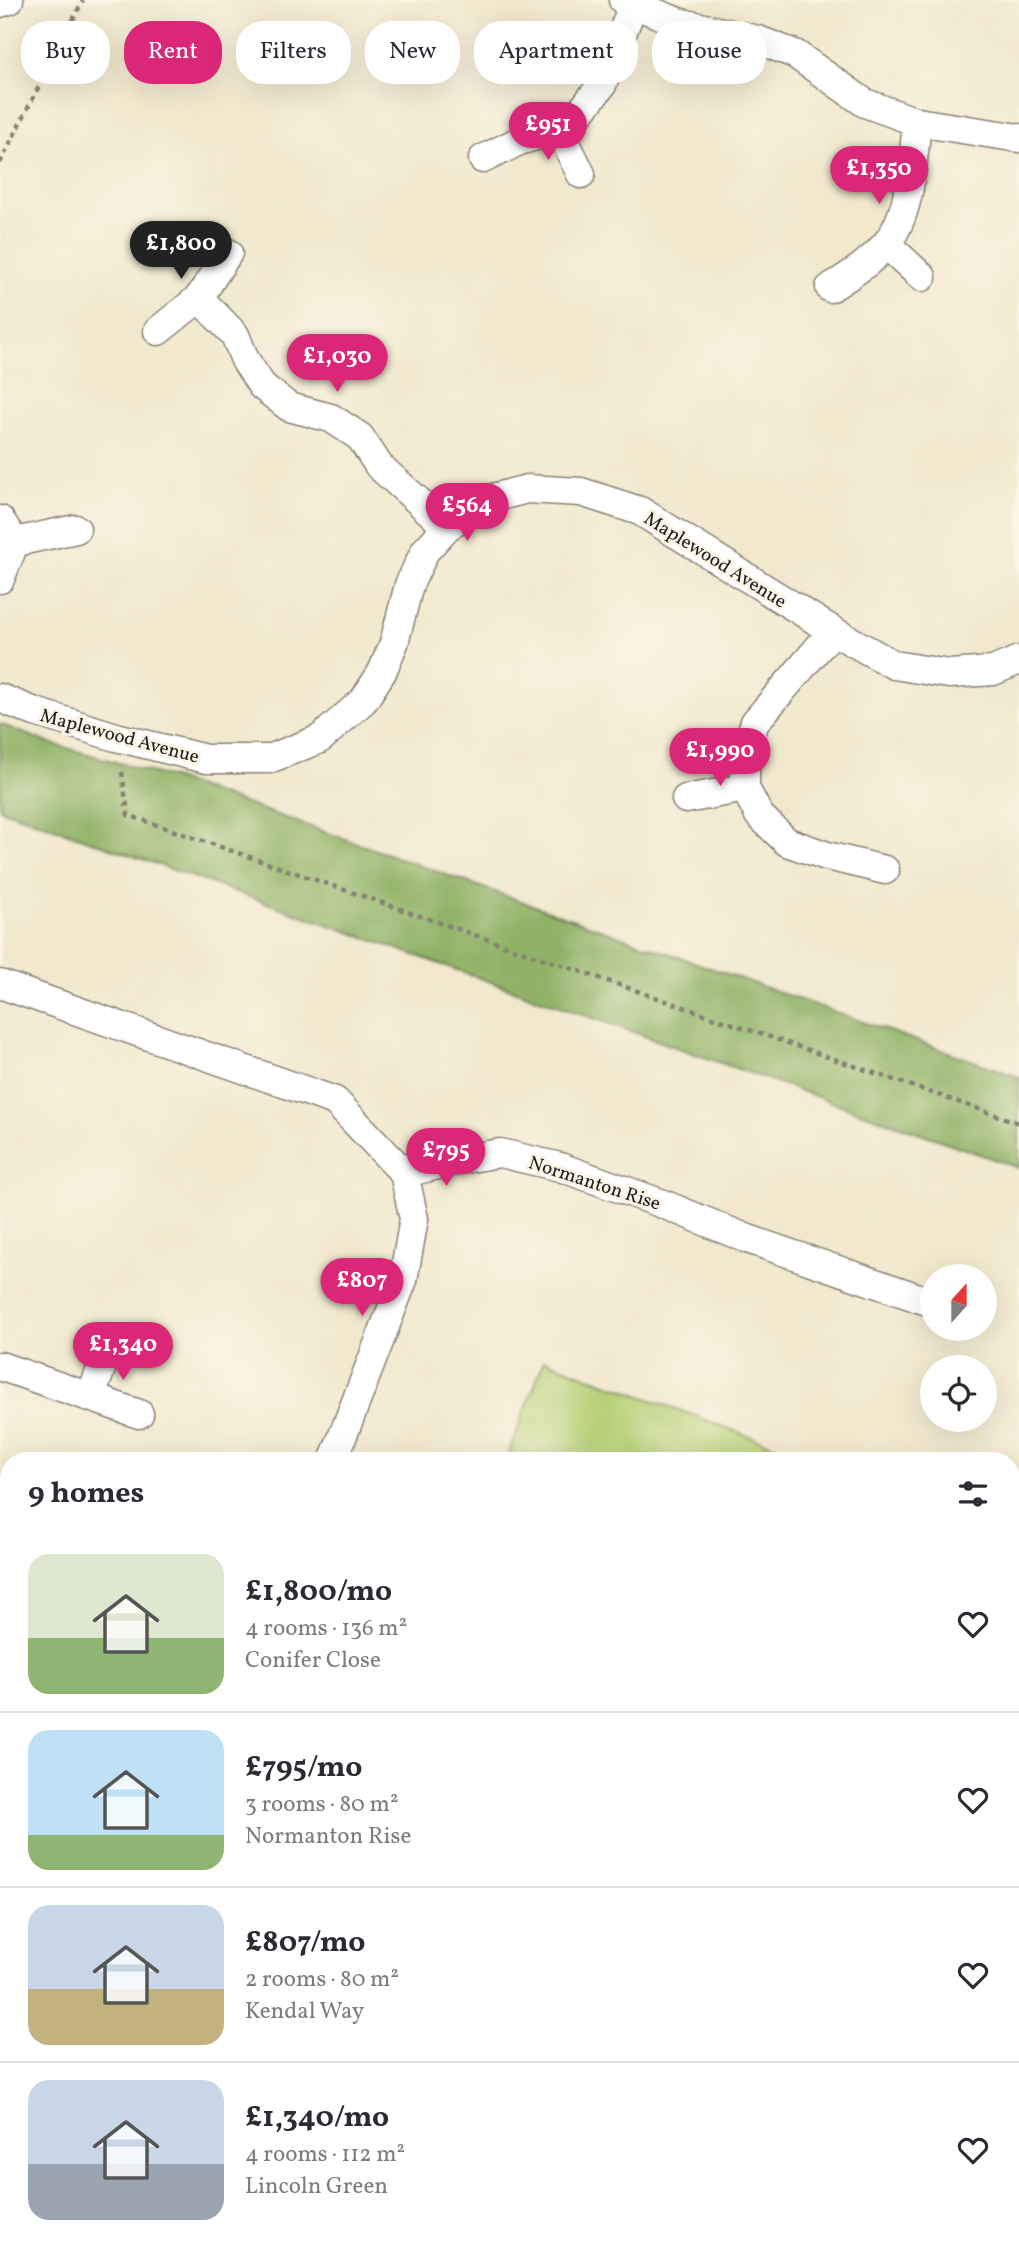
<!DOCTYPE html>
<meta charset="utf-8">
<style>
:root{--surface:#fff;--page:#f7f7f7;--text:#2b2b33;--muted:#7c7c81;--line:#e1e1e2;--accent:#db2777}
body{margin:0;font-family:Vollkorn,serif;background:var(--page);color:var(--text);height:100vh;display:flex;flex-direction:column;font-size:26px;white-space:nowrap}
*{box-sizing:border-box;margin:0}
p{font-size:23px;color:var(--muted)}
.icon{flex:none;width:38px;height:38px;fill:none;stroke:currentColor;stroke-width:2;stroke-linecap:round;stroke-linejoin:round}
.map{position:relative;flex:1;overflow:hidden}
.panel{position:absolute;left:0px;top:1452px;width:1020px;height:800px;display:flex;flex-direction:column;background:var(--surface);border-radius:28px 28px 0 0;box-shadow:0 7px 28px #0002}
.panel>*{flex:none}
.banner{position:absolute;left:21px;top:21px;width:978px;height:63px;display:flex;gap:14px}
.needle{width:46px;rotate:21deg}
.buttons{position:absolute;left:920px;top:1264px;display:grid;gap:14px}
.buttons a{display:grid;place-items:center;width:77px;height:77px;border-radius:50%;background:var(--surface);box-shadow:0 7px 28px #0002;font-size:35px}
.price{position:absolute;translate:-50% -60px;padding:0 16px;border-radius:24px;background:var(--accent);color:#fff;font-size:23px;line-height:46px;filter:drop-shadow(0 2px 4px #0008)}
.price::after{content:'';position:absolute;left:50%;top:42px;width:21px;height:16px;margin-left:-10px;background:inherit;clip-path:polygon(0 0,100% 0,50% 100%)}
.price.current{background:#222;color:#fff}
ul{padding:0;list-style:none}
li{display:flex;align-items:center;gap:21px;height:175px;padding:0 28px}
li+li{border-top:2px solid var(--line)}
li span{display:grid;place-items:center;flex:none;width:196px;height:140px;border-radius:21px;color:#555}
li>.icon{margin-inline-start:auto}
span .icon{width:84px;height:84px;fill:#fffc;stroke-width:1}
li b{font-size:30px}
h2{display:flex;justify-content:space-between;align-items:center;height:84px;padding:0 28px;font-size:30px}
.tag{padding:0 24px;border-radius:28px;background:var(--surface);box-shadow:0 7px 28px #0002;font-size:24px;line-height:63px}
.tag.current{background:var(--accent);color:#fff}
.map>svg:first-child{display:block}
</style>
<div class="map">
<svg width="1019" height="2251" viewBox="0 0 1019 2251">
<rect width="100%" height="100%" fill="#fcf5e5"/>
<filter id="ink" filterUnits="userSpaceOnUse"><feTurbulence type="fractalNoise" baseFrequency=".0143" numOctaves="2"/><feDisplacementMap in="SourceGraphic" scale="14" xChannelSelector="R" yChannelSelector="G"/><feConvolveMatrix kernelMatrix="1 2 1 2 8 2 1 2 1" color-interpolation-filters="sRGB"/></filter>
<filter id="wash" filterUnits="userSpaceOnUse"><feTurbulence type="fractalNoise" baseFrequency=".00686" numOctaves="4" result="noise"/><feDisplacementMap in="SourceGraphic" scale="28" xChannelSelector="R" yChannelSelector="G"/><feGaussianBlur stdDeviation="1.57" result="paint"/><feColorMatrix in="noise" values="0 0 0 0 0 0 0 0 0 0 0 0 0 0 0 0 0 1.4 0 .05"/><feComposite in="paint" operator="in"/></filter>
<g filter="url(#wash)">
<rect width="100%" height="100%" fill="#f1e8cd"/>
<!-- green -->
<g fill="#b5cf75" stroke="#687648" stroke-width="2">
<path d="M544,1360l272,101h-310z"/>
<path d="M1012,1534l7,3v468l-7,18z"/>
<path d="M0,1556l9,5v217l-9,-3z"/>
<path d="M431,2244h487l-3,7h-465z"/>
</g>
<!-- forest -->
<path fill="#90b266" stroke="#566741" stroke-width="2" d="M0,724l49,19 126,36 844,298v91l-1019,-359z"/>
</g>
<g filter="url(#ink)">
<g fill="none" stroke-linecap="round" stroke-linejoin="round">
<defs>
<g id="service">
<path d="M1012,2043l7,-18"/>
<path d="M1012,2110l7,4"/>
<path d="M927,2251l3,-7"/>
</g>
<g id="minor">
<path d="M623,0l55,22 80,18 37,14 70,49 52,19 102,16"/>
<path d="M0,3l9,-3"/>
<path d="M559,129l22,45"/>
<path d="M483,159l36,-18 40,-12 23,-19 20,-25 31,-80"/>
<path d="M886,244l36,33"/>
<path d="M830,288c19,-12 40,-25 55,-43 26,-29 28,-86 32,-123"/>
<path d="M199,298l36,37 10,25 17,26 27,21 42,11 29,19 19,29 68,61"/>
<path d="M158,331l41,-33 29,-45"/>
<path d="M0,520l15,22 61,-13"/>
<path d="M0,579l15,-37"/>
<path d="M833,631l-78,91 -10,30v36l14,27 28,27 40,14 58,14"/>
<path d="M0,698l35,14 81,25 90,22h63l51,-20 44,-39 18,-28 12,-29 15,-58 16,-34 22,-24 38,-27 42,-11 54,3 59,19 193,120 61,34 55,9 44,-3 26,-11"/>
<path d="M686,799l59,-11"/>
<path d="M0,984l335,117 69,72 60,-14 36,-6 60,14 103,37 85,35 185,64"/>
<path d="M0,1366l139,48"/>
<path d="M91,1396l17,-46"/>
<path d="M333,1461l70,-181 11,-61 -10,-46"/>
<path d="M0,1964l9,3"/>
<path d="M165,2251l3,-7"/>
</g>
</defs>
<!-- service casing -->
<use href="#service" stroke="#868274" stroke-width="17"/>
<!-- minor casing -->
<use href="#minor" stroke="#868274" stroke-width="31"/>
<!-- path -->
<g stroke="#868274" stroke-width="4.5" stroke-dasharray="5 5" stroke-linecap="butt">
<path d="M0,163l83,-163"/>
<path d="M122,772l6,43 891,308"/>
<path d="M0,1549l9,5"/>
<path d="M1012,1614l7,-6"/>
<path d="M1012,1927l7,2"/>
<path d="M725,2244l12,7"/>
<path d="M855,2251l5,-2 2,-5"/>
</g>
<!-- service -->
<use href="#service" stroke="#fff" stroke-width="14"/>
<!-- minor -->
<use href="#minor" stroke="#fff" stroke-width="28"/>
</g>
</g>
<g text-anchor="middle" stroke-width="6" stroke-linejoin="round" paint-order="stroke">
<!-- street labels -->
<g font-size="19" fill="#1c1c1c" stroke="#fcf5e5">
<text transform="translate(716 559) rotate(32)" y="7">Maplewood Avenue</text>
<text transform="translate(120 735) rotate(15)" y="7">Maplewood Avenue</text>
<text transform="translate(595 1182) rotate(18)" y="7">Normanton Rise</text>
</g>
</g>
</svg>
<div class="buttons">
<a><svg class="needle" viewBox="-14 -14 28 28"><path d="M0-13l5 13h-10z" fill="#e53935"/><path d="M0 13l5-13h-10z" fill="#7c7c81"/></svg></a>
<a><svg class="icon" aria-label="locate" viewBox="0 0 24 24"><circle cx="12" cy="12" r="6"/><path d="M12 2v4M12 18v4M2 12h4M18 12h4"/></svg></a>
</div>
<b class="price" style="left:548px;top:162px">£951</b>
<b class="price" style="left:879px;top:206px">£1,350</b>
<b class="price current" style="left:181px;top:281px">£1,800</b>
<b class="price" style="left:337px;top:394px">£1,030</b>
<b class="price" style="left:467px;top:543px">£564</b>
<b class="price" style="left:720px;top:788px">£1,990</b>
<b class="price" style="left:446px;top:1188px">£795</b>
<b class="price" style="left:362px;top:1318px">£807</b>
<b class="price" style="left:123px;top:1382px">£1,340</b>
<div class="banner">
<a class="tag">Buy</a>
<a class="tag current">Rent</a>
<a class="tag">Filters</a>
<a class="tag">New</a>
<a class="tag">Apartment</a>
<a class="tag">House</a>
</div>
<section class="panel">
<h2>9 homes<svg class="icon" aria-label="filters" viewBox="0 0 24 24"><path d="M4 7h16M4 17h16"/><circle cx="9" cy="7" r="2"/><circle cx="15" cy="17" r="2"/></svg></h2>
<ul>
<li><span style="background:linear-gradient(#dfe7d0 60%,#8fb573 0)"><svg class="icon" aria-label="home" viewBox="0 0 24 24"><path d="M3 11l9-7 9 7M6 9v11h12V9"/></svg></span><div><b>£1,800/mo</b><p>4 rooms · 136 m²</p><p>Conifer Close</p></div><svg class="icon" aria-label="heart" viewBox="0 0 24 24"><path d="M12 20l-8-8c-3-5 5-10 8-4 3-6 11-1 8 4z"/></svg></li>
<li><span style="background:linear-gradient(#bfe0f5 75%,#8fb573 0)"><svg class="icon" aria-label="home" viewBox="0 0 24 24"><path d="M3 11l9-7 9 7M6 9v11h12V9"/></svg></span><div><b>£795/mo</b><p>3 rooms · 80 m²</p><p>Normanton Rise</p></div><svg class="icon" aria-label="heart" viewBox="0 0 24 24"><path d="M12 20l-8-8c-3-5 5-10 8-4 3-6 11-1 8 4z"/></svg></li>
<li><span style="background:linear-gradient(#c9d6e8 60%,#c2b280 0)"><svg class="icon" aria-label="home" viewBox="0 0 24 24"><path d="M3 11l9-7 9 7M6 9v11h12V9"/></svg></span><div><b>£807/mo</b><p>2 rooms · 80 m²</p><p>Kendal Way</p></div><svg class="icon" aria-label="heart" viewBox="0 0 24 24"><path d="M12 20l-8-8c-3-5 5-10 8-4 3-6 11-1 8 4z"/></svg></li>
<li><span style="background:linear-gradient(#c9d6e8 60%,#9aa5b1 0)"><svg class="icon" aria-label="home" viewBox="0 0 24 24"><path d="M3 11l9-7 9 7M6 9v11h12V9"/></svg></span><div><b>£1,340/mo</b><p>4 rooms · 112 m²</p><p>Lincoln Green</p></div><svg class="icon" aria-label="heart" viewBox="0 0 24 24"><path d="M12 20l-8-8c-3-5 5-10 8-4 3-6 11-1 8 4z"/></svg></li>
</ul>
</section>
</div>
